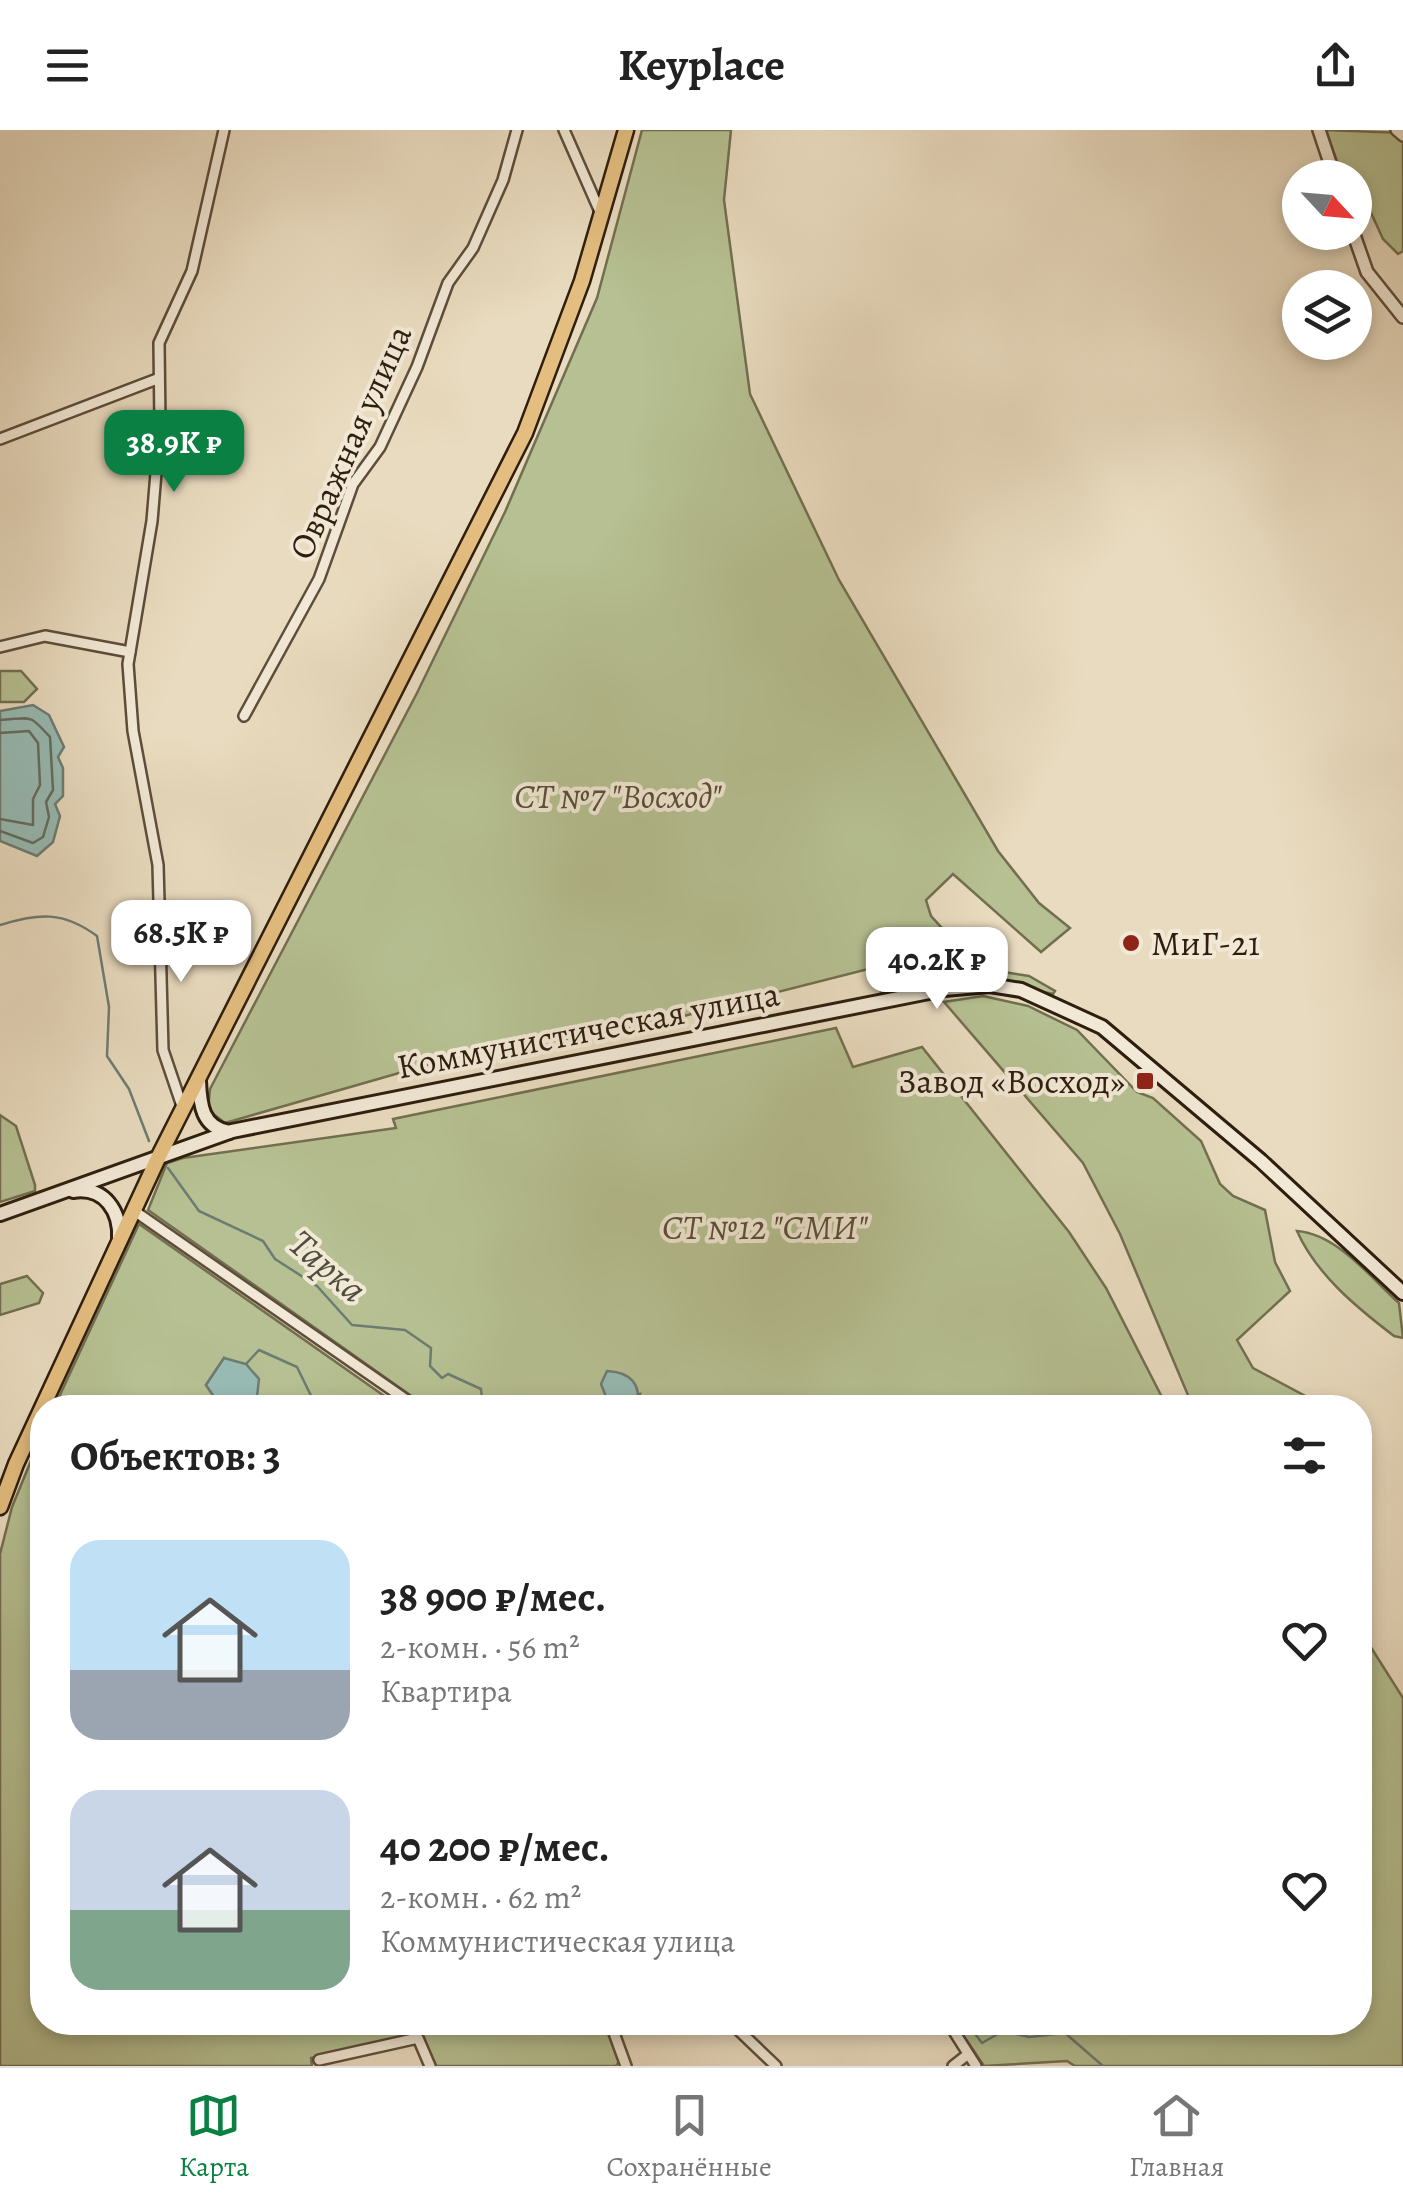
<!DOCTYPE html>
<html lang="ru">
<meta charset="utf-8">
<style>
:root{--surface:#fff;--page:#f2f2f2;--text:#222;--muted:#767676;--line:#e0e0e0;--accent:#0b8043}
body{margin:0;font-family:Alegreya,serif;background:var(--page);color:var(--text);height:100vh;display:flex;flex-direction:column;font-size:38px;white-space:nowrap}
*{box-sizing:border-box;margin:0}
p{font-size:32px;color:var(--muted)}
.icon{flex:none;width:55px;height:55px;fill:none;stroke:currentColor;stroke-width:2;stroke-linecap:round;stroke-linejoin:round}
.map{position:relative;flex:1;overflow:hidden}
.sheet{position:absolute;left:30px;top:1265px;width:1342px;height:640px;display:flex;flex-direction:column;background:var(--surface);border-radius:40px;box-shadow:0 5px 15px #0003}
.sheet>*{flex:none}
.needle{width:65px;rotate:116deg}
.controls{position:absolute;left:1282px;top:30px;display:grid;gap:20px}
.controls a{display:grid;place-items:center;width:90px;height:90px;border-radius:50%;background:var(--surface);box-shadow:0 5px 15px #0003;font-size:50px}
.price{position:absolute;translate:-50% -85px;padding:0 22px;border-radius:20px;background:#fff;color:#222;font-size:32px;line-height:65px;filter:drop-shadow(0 2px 5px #0008)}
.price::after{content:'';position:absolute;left:50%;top:60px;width:30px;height:22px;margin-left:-15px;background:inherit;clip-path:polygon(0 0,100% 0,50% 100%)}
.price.selected{background:var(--accent);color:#fff}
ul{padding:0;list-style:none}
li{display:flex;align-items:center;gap:30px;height:250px;padding:0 40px}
li span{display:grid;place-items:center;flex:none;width:280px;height:200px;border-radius:30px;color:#555}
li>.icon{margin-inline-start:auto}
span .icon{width:120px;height:120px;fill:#fffc;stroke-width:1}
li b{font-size:42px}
h2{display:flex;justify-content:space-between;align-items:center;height:120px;padding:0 40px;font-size:42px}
header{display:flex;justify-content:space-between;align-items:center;height:130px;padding:0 40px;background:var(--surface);font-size:45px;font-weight:600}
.dock{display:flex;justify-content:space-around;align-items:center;height:140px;border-top:2px solid var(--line);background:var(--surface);font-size:28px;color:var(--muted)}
.dock a{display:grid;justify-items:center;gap:5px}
.dock .selected{color:var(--accent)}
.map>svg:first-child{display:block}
</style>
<header><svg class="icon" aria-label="menu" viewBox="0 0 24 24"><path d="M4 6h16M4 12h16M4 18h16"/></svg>Keyplace<svg class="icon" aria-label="share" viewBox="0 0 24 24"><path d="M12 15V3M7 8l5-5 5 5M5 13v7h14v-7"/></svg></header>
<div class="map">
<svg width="1403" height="1936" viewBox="0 0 1403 1936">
<rect width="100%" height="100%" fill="#e9dbbf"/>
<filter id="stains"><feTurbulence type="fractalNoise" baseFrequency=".002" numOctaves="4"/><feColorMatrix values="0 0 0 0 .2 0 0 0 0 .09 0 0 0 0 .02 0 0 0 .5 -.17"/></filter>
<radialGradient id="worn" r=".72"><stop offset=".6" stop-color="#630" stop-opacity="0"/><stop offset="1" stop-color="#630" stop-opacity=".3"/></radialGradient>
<!-- green -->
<g fill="#b6c092" stroke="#726f50" stroke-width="2.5">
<path d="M642,0h89l-7,70 26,194 89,186 159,271 41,52 31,25 -29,24 -88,-78 -27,26 5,16 48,52 50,8 26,15 -2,3 -49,-11 -122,15 -6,-31 -196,50 -253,48 -202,58 -17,-13 2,-21 207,-396 88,-181 92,-214z"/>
<path d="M1326,0l77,3v118l-5,3 -15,-15 -28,-61 -13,-2z"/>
<path d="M0,541h21l16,18 -13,13h-24z"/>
<path d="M983,866l45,10 49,24 60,62 16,6 48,43 19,43 13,12 32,14 10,52 15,29 -53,49 16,28 58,31 -4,8h-114l-73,-173 -37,-71 -139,-161z"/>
<path d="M836,898l17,39 69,-20 147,185 37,56 61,119h-530l3,-13 -33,8 3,5h-183l-279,-197 19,-47 16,-5 213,-30 -3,-9z"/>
<path d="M0,985l16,11 19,59v6l-35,11z"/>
<path d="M139,1094l261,183h-169l26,-10 -33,-39 -18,27 15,22 -167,1z"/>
<path d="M1297,1101c40,3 73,46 102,72l4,35 -9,-2c-38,-29 -78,-62 -97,-105z"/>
<path d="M27,1146l16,17 -4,10 -39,12v-31z"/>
<path d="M42,1304v588l563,1 15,37 -4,6h-182l-14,-31 -109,23 1,8h-312v-512l12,-47z"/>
<path d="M1360,1500l43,68v368h-328l-8,-5 -83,5 -29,-43 405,-1z"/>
</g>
<!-- water -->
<g fill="#97bbb4" stroke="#6d7c72" stroke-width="2.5">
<path d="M33,575l16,10 15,32 -6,10 5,11v28l-8,8 5,12 -7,26 -16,14 -37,-15v-130z"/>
<path d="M224,1228l22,6 13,15 -2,18 -36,10 -15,-22z"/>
<path d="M607,1241c23,1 35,13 30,36h-27l-9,-23z"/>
</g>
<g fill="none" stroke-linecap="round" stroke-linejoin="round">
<!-- shore -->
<g stroke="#636c61" stroke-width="2.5">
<path d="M0,590c33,-2 28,-7 50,17l3,53 -7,12 3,15 -6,20 -10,6 -33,-12"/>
<path d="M0,603l29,-2 9,12 2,42 -7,14v26l-33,-6"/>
</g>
<!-- stream -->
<g stroke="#6d7c72" stroke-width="2.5">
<path d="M0,795c39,-12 63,-14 97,11l12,71 -2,49 22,33 20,52"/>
<path d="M168,1038l31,43 64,30 12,18 42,27 35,39 53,5 26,18 -1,18 12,12 6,-4 33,15 1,10 19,9"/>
<path d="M246,1234l13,-14 38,17 20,41"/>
<path d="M966,1892l16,21 21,-12 26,6 36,-4 38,33"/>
</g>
<defs>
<g id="minor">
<path d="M564,0l37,84"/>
<path d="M1396,0l7,6"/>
<path d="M0,309l157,-60"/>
<path d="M0,517l45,-11 85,16"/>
<path d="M244,586l75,-137 34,-95 27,-37 37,-80 31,-84 25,-35 30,-68 14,-50"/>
<path d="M183,979l-20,-59 -5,-185 -25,-134 -5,-67 24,-143 8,-96 -1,-82 33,-72 32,-141"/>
<path d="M133,1080l285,198"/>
<path d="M610,1892l16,44"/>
<path d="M730,1892l46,44"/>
<path d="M948,1892l28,44"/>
<path d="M319,1930l99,-22 12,28"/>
<path d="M953,1936l14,-11"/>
</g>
<g id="tertiary">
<path d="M1319,0l16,48"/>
<path d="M1353,102l14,40 36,45"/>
</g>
<g id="secondary">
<path d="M199,951c1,24 3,46 30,51"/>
<path d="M73,1061c32,-5 48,21 46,49"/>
<path d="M0,1084l232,-83 712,-142 46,-4 31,5 81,37 159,134 142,132"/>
</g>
<path id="primary" d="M0,1377l16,-43 143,-308 366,-723 57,-152 44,-151"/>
</defs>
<!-- minor casing -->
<use href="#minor" stroke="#5e4d3a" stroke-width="14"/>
<!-- tertiary casing -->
<use href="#tertiary" stroke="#5e4d3a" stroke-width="16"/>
<!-- secondary casing -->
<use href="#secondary" stroke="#2f1e0e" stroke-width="18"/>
<!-- primary casing -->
<use href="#primary" stroke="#2f1e0e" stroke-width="19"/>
<!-- minor -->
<use href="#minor" stroke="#f1e8d5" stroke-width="9"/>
<!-- tertiary -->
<use href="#tertiary" stroke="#f1e8d5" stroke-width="11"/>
<!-- secondary -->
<use href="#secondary" stroke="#f1e8d5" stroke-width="12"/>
<!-- primary -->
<use href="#primary" stroke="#e4be80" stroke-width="14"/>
</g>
<!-- markers -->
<g fill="#8f2418" stroke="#f1e8d5" stroke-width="4">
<circle cx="1131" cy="813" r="10"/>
<rect x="1135" y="941" width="20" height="20" rx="5"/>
</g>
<g text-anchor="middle" stroke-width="8" stroke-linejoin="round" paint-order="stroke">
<!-- street labels -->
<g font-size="35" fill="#2f1e0e" stroke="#f1e8d5">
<text transform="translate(350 312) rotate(-66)" y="12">Овражная улица</text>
<text transform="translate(588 900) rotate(-11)" y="12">Коммунистическая улица</text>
</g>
<!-- park labels -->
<g font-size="35" font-style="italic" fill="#584f36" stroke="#f1e8d5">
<text x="618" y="678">СТ №7 "Восход"</text>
<text x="765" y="1109">СТ №12 "СМИ"</text>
</g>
<!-- poi labels -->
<g font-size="35" fill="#2f1e0e" stroke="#f1e8d5" text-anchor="start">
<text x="1151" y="825">МиГ-21</text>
<text x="1125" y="963" text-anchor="end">Завод «Восход»</text>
</g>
<!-- water labels -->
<g font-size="38" font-style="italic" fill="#4e4d40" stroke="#f1e8d5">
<text transform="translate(328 1136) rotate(41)" y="13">Тарка</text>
</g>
</g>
<rect width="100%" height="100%" filter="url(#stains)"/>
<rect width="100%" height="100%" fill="url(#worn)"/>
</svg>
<div class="controls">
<a><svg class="needle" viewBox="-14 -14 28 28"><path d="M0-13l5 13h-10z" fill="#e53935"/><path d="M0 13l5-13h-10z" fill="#767676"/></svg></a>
<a><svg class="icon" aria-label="layers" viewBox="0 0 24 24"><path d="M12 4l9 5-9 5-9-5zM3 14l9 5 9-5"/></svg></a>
</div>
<b class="price selected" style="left:174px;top:365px">38.9K ₽</b>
<b class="price" style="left:181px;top:855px">68.5K ₽</b>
<b class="price" style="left:937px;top:882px">40.2K ₽</b>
<section class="sheet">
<h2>Объектов: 3<svg class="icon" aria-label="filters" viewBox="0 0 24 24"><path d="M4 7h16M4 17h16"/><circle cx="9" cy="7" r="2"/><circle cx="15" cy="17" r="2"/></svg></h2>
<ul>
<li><span style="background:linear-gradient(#bfe0f5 65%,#9aa5b1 0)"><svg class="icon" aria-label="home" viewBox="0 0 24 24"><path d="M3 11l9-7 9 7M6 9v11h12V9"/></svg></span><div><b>38 900 ₽/мес.</b><p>2-комн. · 56 m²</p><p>Квартира</p></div><svg class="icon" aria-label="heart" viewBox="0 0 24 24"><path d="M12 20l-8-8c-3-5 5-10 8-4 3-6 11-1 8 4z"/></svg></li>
<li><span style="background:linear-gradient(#c9d6e8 60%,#7fa58c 0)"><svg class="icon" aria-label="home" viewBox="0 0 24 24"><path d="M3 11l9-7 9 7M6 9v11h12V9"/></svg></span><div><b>40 200 ₽/мес.</b><p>2-комн. · 62 m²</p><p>Коммунистическая улица</p></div><svg class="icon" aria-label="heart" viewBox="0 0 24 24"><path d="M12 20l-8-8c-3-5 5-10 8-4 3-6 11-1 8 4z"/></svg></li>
</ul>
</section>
</div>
<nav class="dock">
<a class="selected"><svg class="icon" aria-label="map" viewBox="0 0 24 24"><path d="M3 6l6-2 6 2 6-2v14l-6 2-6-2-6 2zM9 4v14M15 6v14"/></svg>Карта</a>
<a><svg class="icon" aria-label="saved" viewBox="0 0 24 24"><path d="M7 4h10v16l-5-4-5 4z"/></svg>Сохранённые</a>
<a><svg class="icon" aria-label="home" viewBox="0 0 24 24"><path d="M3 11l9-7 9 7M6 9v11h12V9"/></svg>Главная</a>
</nav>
